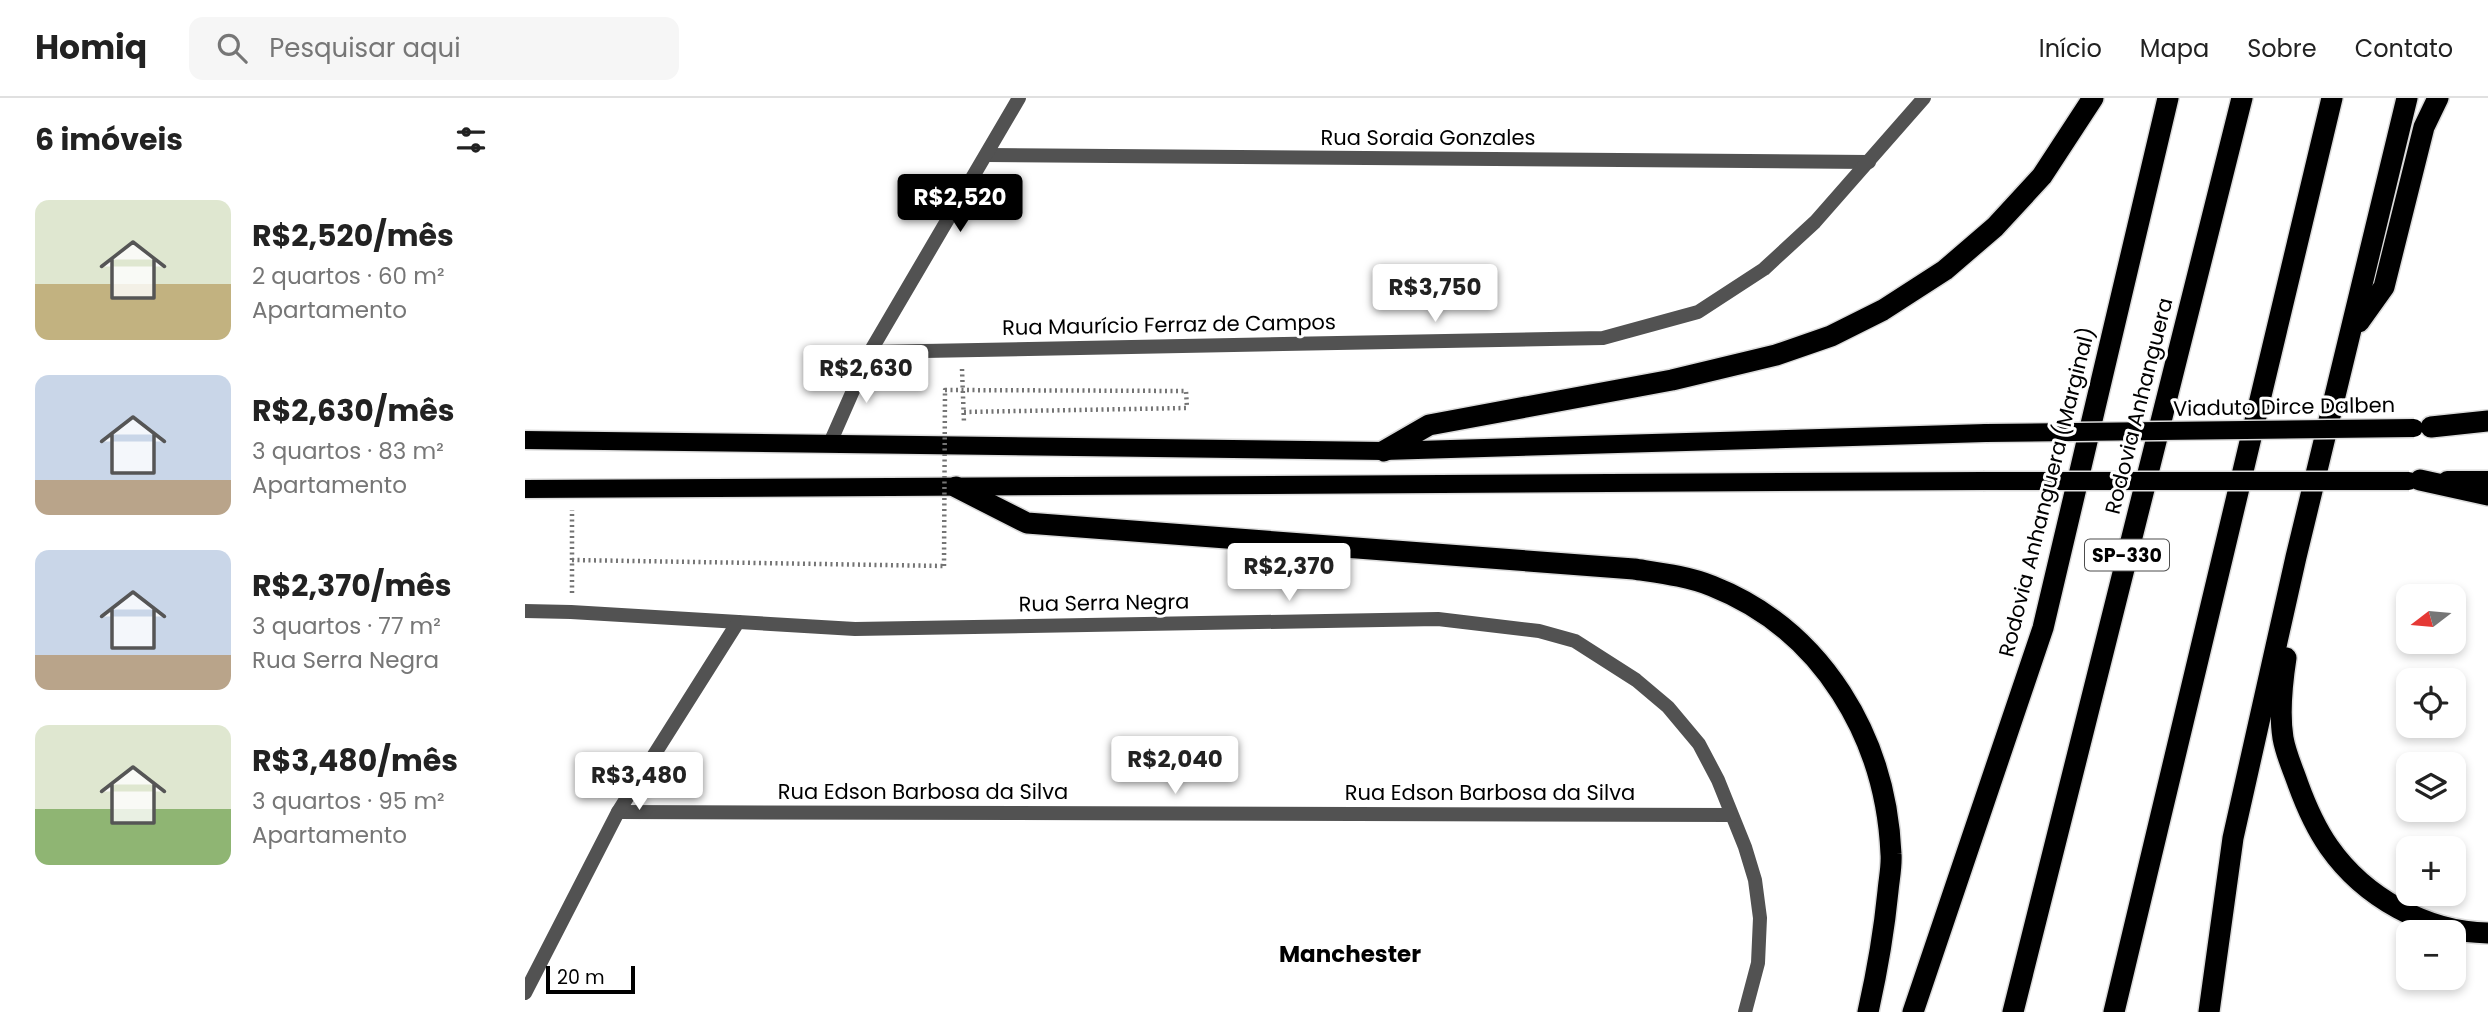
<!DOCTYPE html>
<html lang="pt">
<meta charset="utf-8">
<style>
:root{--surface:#fff;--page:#f6f6f6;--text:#222;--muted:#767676;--line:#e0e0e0;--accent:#000}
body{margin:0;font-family:Poppins,sans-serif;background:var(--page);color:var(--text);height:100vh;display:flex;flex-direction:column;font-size:26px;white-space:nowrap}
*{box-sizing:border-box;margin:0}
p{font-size:23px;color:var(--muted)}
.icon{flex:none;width:38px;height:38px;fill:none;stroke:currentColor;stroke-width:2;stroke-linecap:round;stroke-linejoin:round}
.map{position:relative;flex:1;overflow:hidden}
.panel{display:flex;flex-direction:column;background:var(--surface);width:525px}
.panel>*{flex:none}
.needle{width:46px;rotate:254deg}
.fabs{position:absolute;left:1871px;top:486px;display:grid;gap:14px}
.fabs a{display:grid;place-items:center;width:70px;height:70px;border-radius:14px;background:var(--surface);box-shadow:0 4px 10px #0003;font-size:35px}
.scale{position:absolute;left:21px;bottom:18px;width:89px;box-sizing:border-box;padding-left:7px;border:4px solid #000;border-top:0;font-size:19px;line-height:24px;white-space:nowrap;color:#000;-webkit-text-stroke:5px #fff;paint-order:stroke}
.price{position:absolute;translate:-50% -60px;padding:0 16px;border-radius:7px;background:#fff;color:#222;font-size:23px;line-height:46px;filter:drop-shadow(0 2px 4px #0008)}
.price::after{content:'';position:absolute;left:50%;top:42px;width:21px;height:16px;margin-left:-10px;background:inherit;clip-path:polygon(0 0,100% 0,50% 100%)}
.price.on{background:var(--accent);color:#fff}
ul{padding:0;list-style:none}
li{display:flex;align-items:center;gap:21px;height:175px;padding:0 35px}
li span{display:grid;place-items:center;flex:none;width:196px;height:140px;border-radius:14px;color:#555}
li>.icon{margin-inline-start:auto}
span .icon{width:84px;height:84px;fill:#fffc;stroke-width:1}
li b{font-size:30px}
h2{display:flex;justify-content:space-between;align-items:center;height:84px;padding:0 35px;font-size:30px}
header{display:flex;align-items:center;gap:42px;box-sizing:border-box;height:98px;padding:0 35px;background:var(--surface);border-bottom:2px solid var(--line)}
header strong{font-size:33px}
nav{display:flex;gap:38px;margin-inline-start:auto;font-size:24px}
.search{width:490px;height:63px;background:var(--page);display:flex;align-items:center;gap:18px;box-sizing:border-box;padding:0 24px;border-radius:14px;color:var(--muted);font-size:26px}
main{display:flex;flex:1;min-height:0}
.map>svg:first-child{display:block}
</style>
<header>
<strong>Homiq</strong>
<div class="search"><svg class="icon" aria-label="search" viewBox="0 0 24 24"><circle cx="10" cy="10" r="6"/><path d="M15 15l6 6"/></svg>Pesquisar aqui</div>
<nav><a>Início</a><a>Mapa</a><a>Sobre</a><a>Contato</a></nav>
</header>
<main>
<section class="panel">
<h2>6 imóveis<svg class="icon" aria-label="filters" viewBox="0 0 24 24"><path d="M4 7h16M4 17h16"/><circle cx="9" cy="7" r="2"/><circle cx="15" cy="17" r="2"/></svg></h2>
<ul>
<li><span style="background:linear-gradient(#dfe7d0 60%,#c2b280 0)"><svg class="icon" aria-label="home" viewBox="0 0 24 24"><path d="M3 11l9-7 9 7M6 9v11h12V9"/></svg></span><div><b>R$2,520/mês</b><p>2 quartos · 60 m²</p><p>Apartamento</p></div></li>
<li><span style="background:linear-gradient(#c9d6e8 75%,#b9a48a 0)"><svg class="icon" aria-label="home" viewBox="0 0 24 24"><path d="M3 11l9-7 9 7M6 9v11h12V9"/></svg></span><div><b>R$2,630/mês</b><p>3 quartos · 83 m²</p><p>Apartamento</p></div></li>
<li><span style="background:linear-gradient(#c9d6e8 75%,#b9a48a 0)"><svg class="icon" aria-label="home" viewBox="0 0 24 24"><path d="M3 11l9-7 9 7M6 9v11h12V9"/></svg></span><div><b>R$2,370/mês</b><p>3 quartos · 77 m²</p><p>Rua Serra Negra</p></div></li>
<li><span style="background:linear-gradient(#dfe7d0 60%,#8fb573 0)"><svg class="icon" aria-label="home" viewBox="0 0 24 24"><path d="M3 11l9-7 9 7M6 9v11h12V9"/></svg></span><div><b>R$3,480/mês</b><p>3 quartos · 95 m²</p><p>Apartamento</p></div></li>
</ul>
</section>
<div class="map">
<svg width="1963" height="914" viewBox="0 0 1963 914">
<rect width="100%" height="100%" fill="#fff"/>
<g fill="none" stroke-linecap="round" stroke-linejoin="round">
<defs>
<g id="primary">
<path d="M0,342l859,11 602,-18"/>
<path d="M1922,382h41"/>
<path d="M0,391l1458,-8"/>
</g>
<g id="highway">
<path d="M1834,224l25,-35 40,-160 14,-29"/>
<path d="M1906,329l57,-6"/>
<path d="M859,353l45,-26 243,-45 104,-25 55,-19 52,-26 62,-40 50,-43 47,-51 51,-78"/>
<path d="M1895,382l68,15"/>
<path d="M431,389l71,36 607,46c26,4 53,7 78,17 111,44 174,152 179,268 1,12 -2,25 -3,37 -4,41 -11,81 -20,121"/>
<path d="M1761,560c-4,26 -7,55 -3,80 3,17 10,31 15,46 8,22 17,43 31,63 35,50 97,85 159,86"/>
<path d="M1388,914l130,-384 125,-530"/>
<path d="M1488,914l229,-914"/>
<path d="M1589,914l218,-914"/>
<path d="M1684,914l24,-174 63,-281 111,-459"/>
</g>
</defs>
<!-- primary casing -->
<use href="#primary" stroke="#dbdbdb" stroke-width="21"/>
<!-- highway casing -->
<use href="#highway" stroke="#dbdbdb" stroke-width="24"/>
<!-- path -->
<g stroke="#747474" stroke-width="4.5" stroke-dasharray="2 3.5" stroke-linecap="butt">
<path d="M437,271l2,54"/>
<path d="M439,314l223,-4"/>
<path d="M47,462l372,6"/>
<path d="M47,495v-83"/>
</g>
<!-- street -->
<g stroke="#525252" stroke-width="14">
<path d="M462,57l882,7"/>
<path d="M345,254l733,-14 95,-26 66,-43 51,-47 109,-124"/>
<path d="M305,345l40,-91 149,-254"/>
<path d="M0,513l46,1 284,17 583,-10 101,12 36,10 61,39 32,27 31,37 19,36 27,67 10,33 5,38 -2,45 -13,49"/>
<path d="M93,714l1113,3"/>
<path d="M0,895l93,-181 120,-190"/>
</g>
<!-- primary -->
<use href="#primary" stroke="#000" stroke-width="18"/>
<!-- highway -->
<use href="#highway" stroke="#000" stroke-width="21"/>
<defs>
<g id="primary-bridge">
<path d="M1461,335l428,-5"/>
<path d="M1458,383h426"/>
</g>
</defs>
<!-- primary-bridge casing -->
<use href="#primary-bridge" stroke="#dbdbdb" stroke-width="21" stroke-linecap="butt"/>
<!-- path-bridge -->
<path stroke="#747474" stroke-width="4.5" stroke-dasharray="2 3.5" stroke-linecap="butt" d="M419,468l1,-176 241,1 1,17"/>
<!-- primary-bridge -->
<use href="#primary-bridge" stroke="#000" stroke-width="18"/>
</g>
<g text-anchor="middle" stroke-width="6" stroke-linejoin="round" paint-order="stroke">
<!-- shield labels -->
<rect fill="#fff" stroke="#4c4c4c" stroke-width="2" x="1560" y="441.5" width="84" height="31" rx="5"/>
<g font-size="19" font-weight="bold" fill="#000">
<text x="1602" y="464">SP-330</text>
</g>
<!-- street labels -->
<g font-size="21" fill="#000" stroke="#fff">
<text x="903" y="47">Rua Soraia Gonzales</text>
<text transform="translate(644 227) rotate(-1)" y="7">Rua Maurício Ferraz de Campos</text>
<text transform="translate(1614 308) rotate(-76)" y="7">Rodovia Anhanguera</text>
<text transform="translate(1759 309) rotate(-1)" y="7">Viaduto Dirce Dalben</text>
<text transform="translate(1522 394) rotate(-76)" y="7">Rodovia Anhanguera (Marginal)</text>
<text transform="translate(579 505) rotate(-1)" y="7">Rua Serra Negra</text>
<text x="398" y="701">Rua Edson Barbosa da Silva</text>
<text x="965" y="702">Rua Edson Barbosa da Silva</text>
</g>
<!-- neighbourhood labels -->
<g font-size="23" font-weight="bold" fill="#000" stroke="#fff">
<text x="825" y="864">Manchester</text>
</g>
</g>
</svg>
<div class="fabs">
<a><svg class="needle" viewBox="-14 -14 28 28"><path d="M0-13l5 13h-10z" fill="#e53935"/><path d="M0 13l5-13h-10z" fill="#767676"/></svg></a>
<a><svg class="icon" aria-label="locate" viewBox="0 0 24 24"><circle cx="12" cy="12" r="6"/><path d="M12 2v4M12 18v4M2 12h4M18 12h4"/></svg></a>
<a><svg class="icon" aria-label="layers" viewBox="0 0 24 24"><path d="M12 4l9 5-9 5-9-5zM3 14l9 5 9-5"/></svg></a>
<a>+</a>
<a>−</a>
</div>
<div class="scale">20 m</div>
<b class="price on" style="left:435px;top:136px">R$2,520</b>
<b class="price" style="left:910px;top:226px">R$3,750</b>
<b class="price" style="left:341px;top:307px">R$2,630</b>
<b class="price" style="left:764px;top:505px">R$2,370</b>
<b class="price" style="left:650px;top:698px">R$2,040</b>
<b class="price" style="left:114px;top:714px">R$3,480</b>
</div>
</main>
